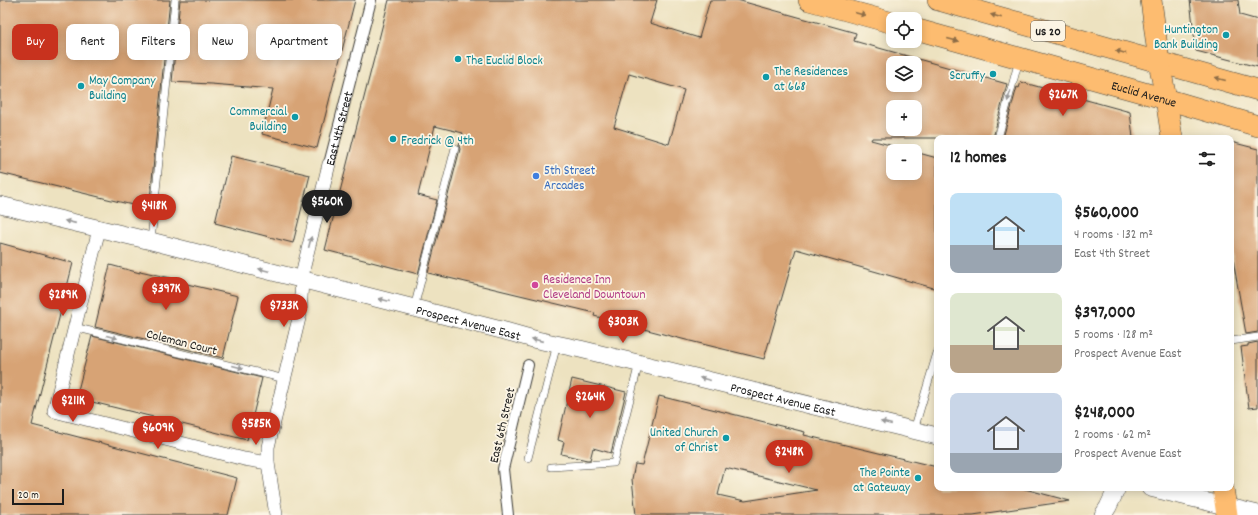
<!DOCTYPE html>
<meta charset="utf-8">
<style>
:root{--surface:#fff;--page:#f2f2f2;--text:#222;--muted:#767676;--accent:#c8321e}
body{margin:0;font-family:Dekko,sans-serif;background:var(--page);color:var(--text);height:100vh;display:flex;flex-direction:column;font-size:15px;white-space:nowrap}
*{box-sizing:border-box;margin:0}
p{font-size:13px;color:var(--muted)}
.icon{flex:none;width:22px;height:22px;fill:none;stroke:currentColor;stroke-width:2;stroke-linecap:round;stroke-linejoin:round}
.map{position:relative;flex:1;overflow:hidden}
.side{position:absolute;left:934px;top:135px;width:300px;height:356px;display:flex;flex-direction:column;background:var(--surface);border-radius:8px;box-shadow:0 2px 10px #0003}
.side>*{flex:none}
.hud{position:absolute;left:12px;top:24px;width:380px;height:36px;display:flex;gap:8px}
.fabs{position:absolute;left:886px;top:12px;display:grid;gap:8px}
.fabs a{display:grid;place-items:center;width:36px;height:36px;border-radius:8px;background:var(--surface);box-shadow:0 2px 10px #0003;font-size:20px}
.scale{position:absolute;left:12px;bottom:10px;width:52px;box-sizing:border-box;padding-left:4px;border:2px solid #1c1c1c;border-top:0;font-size:11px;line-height:14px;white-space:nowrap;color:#1c1c1c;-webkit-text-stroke:3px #fcf5e5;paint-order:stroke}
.price{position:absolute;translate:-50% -34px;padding:0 9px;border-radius:14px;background:var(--accent);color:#fff;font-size:13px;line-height:26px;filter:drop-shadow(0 1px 2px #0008)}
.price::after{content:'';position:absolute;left:50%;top:24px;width:12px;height:9px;margin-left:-6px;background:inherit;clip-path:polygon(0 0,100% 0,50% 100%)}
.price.active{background:#222;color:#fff}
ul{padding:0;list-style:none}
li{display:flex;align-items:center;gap:12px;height:100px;padding:0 16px}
li span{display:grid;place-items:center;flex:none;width:112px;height:80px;border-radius:8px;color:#555}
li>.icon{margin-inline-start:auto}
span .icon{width:48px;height:48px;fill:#fffc;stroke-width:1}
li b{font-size:17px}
h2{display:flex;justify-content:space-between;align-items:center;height:48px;padding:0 16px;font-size:17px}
.pill{padding:0 14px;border-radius:8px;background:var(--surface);box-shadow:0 2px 10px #0003;font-size:14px;line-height:36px}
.pill.active{background:var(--accent);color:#fff}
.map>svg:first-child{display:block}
</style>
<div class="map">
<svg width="1258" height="515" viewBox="0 0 1258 515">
<rect width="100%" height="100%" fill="#fcf5e5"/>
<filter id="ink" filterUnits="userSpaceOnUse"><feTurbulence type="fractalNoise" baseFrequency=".025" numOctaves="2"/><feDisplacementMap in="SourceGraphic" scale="8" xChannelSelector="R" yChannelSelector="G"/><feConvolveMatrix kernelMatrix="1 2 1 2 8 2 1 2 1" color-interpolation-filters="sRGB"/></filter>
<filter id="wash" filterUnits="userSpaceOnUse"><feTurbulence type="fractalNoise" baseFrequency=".012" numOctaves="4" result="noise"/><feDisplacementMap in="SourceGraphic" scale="16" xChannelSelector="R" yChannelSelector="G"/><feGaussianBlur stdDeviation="0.9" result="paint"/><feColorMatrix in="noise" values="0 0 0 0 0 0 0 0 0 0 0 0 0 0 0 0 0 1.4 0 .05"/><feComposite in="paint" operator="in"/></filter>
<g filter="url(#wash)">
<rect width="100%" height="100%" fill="#ede2c0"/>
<g id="blocks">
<!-- building -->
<g fill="#d7a375" fill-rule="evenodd">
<path d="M0,0h170l-21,209 -149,-36z"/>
<path d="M180,0h175l-38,148 -55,-14 11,-45 -62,-5 -39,-2z"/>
<path d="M389,0h268l-7,23 49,15 11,-38h27l119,33 -2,8 153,43 -14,54h-121l-1,2 41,11h-19v22h22v-21l22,6v131l-141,-40 -32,110 -78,-19 -92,-24 1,-3 -167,-40 32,-124 -1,-3 4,-13 -28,-7 -17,69 19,5 -19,74 -93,-24zM893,63h22v22h-22zM629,74l55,16 -15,54 -55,-17zM893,107h22v22h-22z"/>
<path d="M1190,0h48l2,15 18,5v47l-62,-16z"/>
<path d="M1021,82l109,30 3,26h-130l14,-51 2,1z"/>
<path d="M1231,142l27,7v183l-12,2 -15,-86z"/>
<path d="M231,156l79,19 -17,68 -78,-20z"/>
<path d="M0,243l73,20 -41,162 205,53 -9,37h-228z"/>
<path d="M110,265l30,8v-2l31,7 -1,2 68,16 -15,62 -128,-31z"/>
<path d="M92,336l170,42 -15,62 -171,-42z"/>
<path d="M1258,342v65l-9,1 -8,-61 7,-1v-2z"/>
<path d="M572,379l54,13 -15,61 -18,-5 -3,12h-3l-26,-6 3,-12 -6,-2z"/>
<path d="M659,396l146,36 -1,3 133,32v21h84l49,13 -97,14h-337l-4,-36 3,-15 7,1zM725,468l92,22 -72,11 -27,-6z"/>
</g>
</g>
</g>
<g filter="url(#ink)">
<use href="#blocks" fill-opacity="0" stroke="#3b3a35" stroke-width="1"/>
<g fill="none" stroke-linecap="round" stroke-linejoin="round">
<defs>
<g id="service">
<path d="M998,138l21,-78"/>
<path d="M151,241l24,-241"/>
<path d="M414,308l41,-160"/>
<path d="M74,327l211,52"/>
<path d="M1231,341l27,-4"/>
<path d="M914,430l23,-77"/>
<path d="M528,458l29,-114"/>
<path d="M551,467l63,-4 25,-100"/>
</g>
<g id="pedestrian">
<path id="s1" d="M329,164l42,-164"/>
<path d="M508,515l-5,-46 25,-104"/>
</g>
<g id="minor">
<path d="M99,229l-45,182 190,48 24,4"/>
<path d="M276,515l-8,-52v-16l32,-133 2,-34 2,-14 25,-102"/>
</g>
<g id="tertiary">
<path id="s2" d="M0,205l151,36 354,90 32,9 43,9 357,87"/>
<path d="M1150,488l108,26"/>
<path d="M1103,515l5,-8 9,-19"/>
</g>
<g id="primary">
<path d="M809,0l84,23"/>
<path d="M938,0l320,90"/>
<path d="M1151,0l8,62 7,37 6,39"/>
<path id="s3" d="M915,29l251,70 92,27"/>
<path d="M1223,488l4,27"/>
</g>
</defs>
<!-- service casing -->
<use href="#service" stroke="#3b3a35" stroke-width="8"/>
<!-- pedestrian casing -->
<use href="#pedestrian" stroke="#3b3a35" stroke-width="12"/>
<!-- minor casing -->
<use href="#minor" stroke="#3b3a35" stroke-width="14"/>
<!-- tertiary casing -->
<use href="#tertiary" stroke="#3b3a35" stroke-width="18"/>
<!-- primary casing -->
<use href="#primary" stroke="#3b3a35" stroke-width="22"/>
<!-- service -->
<use href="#service" stroke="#fff" stroke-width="7"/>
<!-- pedestrian -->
<use href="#pedestrian" stroke="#fff" stroke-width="10"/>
<!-- minor -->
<use href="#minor" stroke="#fff" stroke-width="13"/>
<!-- tertiary -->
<use href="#tertiary" stroke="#fff" stroke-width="17"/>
<!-- primary -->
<use href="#primary" stroke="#fdbc6f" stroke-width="21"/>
</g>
<!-- one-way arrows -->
<defs><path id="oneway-solid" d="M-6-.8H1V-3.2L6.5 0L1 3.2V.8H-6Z"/></defs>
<g fill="#8c6c46">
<use href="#oneway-solid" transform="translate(860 14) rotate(15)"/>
<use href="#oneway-solid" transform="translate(996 16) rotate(-164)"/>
<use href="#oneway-solid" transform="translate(953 40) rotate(15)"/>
<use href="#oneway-solid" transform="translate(1121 52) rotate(-164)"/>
<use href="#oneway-solid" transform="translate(1220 79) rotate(-165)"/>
</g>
<g fill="#999">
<use href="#oneway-solid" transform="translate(1009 96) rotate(106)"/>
<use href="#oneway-solid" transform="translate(70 222) rotate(-167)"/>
<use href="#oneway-solid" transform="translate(310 242) rotate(-76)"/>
<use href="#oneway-solid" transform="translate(264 270) rotate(-166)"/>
<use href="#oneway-solid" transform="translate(384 300) rotate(-166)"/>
<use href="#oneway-solid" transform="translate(112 337) rotate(14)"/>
<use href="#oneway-solid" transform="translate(537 340) rotate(-167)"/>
<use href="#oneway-solid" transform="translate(238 367) rotate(14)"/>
<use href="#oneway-solid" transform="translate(705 379) rotate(-166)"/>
<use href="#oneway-solid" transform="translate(886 423) rotate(-166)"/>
</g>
</g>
<!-- markers -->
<g fill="#0f9aa8" stroke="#fcf5e5" stroke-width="1.5">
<circle cx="1226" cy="35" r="4"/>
<circle cx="458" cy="59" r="4"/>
<circle cx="993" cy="74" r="4"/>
<circle cx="766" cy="77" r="4"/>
<circle cx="81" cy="86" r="4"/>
<circle cx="295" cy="117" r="4"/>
<circle cx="393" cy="139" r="4"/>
<circle cx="726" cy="438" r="4"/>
<circle cx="918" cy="478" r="4"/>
</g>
<circle fill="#3f7fe0" stroke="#fcf5e5" stroke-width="1.5" cx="536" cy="176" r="4"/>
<circle fill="#d1479c" stroke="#fcf5e5" stroke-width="1.5" cx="535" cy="285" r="4"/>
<g text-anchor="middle" stroke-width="3.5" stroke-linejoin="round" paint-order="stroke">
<!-- shield labels -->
<rect fill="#fcf5e5" stroke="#5f5d58" stroke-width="1" x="1031" y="21" width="34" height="20" rx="3"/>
<g font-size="12" font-weight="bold" fill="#1c1c1c">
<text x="1048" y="35">US 20</text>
</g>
<!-- culture labels -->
<g font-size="13" fill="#0d838f" stroke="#fcf5e5" text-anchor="end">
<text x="1218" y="33">Huntington<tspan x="1218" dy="15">Bank Building</tspan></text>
<text x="466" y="64" text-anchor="start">The Euclid Block</text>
<text x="774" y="75" text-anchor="start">The Residences<tspan x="774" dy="15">at 668</tspan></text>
<text x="985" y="79">Scruffy</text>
<text x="89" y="84" text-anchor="start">May Company<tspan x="89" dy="15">Building</tspan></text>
<text x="287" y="115">Commercial<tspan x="287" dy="15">Building</tspan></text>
<text x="401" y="144" text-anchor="start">Fredrick @ 4th</text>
<text x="718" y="436">United Church<tspan x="718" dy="15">of Christ</tspan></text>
<text x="910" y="476">The Pointe<tspan x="910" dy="15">at Gateway</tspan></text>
</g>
<!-- street labels -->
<g font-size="13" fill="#1c1c1c" stroke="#fcf5e5">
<text dy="5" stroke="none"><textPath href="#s3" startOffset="238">Euclid Avenue</textPath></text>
<text dy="5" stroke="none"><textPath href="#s1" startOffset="37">East 4th Street</textPath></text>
<text dy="5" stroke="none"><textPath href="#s2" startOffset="483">Prospect Avenue East</textPath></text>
<text transform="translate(182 341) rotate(14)" y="5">Coleman Court</text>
<text dy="5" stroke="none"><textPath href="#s2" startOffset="807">Prospect Avenue East</textPath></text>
<text transform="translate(501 425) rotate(-77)" y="5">East 6th Street</text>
</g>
<!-- shop labels -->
<g font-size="13" fill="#366cbe" stroke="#fcf5e5" text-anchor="start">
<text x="544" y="174">5th Street<tspan x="544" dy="15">Arcades</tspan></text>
</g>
<!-- hotel labels -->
<g font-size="13" fill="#b23c85" stroke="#fcf5e5" text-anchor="start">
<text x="543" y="283">Residence Inn<tspan x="543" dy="15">Cleveland Downtown</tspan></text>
</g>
</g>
</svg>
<div class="fabs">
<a><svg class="icon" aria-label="locate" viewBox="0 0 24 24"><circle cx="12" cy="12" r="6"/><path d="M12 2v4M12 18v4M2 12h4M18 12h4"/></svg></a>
<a><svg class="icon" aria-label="layers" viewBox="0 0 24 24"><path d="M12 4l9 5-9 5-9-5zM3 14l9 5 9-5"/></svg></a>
<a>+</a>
<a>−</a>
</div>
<div class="scale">20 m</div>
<b class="price" style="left:1063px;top:117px">$267K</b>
<b class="price active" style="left:327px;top:224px">$560K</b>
<b class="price" style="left:154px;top:228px">$418K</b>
<b class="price" style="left:166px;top:311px">$397K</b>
<b class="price" style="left:63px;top:317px">$289K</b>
<b class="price" style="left:284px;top:328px">$733K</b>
<b class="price" style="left:623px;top:344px">$303K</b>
<b class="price" style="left:590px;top:419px">$264K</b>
<b class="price" style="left:73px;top:423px">$211K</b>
<b class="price" style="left:256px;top:446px">$585K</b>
<b class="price" style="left:158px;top:450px">$609K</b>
<b class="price" style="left:789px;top:474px">$248K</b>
<div class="hud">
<a class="pill active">Buy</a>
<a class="pill">Rent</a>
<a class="pill">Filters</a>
<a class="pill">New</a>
<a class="pill">Apartment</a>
</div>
<section class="side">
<h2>12 homes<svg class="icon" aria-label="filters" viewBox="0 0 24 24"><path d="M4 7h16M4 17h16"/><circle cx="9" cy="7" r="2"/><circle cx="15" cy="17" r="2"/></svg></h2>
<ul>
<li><span style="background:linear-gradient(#bfe0f5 65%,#9aa5b1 0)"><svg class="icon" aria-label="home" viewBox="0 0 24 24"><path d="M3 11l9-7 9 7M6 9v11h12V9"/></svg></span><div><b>$560,000</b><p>4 rooms · 132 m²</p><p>East 4th Street</p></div></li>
<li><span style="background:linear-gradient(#dfe7d0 65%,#b9a48a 0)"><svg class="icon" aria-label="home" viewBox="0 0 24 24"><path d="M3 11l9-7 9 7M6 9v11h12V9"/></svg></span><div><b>$397,000</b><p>5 rooms · 128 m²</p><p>Prospect Avenue East</p></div></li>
<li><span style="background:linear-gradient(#c9d6e8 75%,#9aa5b1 0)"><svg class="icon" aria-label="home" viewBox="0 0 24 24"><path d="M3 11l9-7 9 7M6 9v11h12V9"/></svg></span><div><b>$248,000</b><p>2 rooms · 62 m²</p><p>Prospect Avenue East</p></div></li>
</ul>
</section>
</div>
